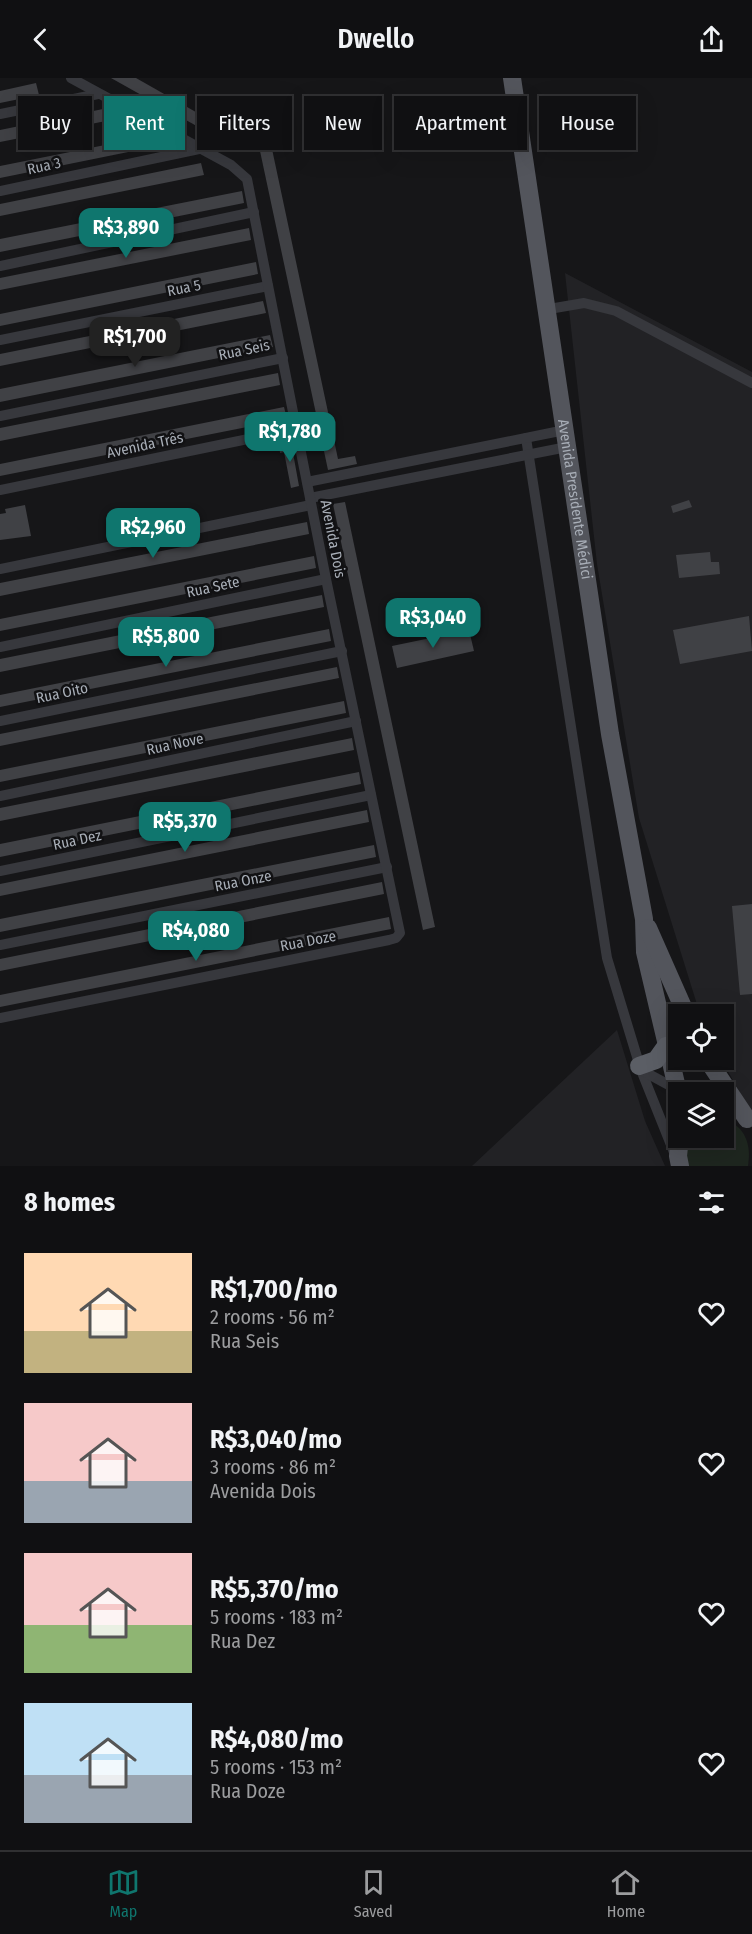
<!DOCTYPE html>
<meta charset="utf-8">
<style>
:root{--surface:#101012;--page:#19191b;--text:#f1f3f6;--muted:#9c9d9f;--line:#303032;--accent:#0f766e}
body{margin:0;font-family:"Fira Sans Condensed",sans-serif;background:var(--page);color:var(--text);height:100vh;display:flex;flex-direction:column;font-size:22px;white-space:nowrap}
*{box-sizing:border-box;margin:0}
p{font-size:20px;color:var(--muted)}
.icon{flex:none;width:33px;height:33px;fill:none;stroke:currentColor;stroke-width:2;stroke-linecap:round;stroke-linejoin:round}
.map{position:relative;height:1088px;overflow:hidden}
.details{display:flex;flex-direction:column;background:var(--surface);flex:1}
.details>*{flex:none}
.top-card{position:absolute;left:18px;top:18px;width:717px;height:54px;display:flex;gap:12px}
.buttons{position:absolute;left:668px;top:926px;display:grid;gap:12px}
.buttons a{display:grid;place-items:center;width:66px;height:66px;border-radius:0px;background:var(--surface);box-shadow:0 6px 24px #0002,0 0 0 2px var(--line);font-size:30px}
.price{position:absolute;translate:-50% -51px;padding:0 14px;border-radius:12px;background:var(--accent);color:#fff;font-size:20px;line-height:39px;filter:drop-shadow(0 2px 3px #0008)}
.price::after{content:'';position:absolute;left:50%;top:36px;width:18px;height:14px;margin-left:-9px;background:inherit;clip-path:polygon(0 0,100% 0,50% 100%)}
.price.current{background:#222;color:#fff}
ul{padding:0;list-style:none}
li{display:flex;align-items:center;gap:18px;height:150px;padding:0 24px}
li span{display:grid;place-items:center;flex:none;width:168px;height:120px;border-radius:0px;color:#555}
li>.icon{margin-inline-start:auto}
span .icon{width:72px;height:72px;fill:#fffc;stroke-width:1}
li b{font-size:26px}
h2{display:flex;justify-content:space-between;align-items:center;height:72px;padding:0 24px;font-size:26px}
.tag{padding:0 21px;border-radius:0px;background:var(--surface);box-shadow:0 6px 24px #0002,0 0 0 2px var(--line);font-size:21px;line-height:54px}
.tag.current{background:var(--accent);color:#fff}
header{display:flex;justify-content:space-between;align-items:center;height:78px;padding:0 24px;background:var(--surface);font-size:27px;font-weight:600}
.tab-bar{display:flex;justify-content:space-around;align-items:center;height:84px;border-top:2px solid var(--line);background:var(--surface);font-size:16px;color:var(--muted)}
.tab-bar a{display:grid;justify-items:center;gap:3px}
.tab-bar .current{color:var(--accent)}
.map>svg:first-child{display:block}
</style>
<header><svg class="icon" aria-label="back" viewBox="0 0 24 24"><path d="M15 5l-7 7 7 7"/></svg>Dwello<svg class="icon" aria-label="share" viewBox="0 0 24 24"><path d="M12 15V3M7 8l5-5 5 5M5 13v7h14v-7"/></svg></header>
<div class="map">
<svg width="752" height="1088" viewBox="0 0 752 1088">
<rect width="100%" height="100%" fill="#161618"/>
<!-- built -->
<g fill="#222225">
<path d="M565,195l187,99v742l-31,-55h2v-45h-23l-61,-196 -42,-254z"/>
<path d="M617,952l28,91 20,45h-193z"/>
</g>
<!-- green -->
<path fill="#1e261f" d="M723,1041c22,6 29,26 25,47h-61v-29h36z"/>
<!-- building -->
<g fill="#404145">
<path d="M111,0h25l88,50 -6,10z"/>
<path d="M36,5l3,12 -39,8v-12z"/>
<path d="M103,31l3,12 -106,21v-12z"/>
<path d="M145,59l3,11 -148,30v-12z"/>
<path d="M272,71l66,310 17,-3 2,8 -29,6 -68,-319z"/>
<path d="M201,85l3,12 -204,41v-12z"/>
<path d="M242,113l2,12 -244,49v-13z"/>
<path d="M249,150l2,12 -251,50v-12z"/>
<path d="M256,184l2,12 -258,52v-12z"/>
<path d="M263,223l3,12 -266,53v-12z"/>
<path d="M270,257l3,12 -273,55v-13z"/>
<path d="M278,295l2,12 -280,56v-13z"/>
<path d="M284,329l3,12 -287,57v-12z"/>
<path d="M291,364l8,44 -8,2 -7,-36 -4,1 -1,-9z"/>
<path d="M689,422l3,7 -19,6 -2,-7z"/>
<path d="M345,424l90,425 -12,3 -90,-426z"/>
<path d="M25,427l6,31 -31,4v-26l6,-1 -1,-4z"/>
<path d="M307,444l2,12 -309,62v-13z"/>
<path d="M710,474l1,10h8l1,12 -41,4 -3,-23z"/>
<path d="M314,478l2,12 -316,63v-12z"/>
<path d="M322,517l2,12 -324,65v-13z"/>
<path d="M749,538l3,35 -72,13 -7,-34z"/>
<path d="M329,551l2,12 -331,66v-12z"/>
<path d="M469,552l5,21 -77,17 -5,-22z"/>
<path d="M337,589l2,11 -339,68v-12z"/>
<path d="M344,623l2,12 -346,69v-12z"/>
<path d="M352,660l2,12 -354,71v-13z"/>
<path d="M359,694l2,12 -361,73v-13z"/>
<path d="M367,732l2,12 -369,74v-12z"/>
<path d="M374,767l2,12 -376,75v-13z"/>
<path d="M382,804l2,12 -384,77v-12z"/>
<path d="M752,826v90l-12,1 -8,-89z"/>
<path d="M389,839l2,12 -391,78v-12z"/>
</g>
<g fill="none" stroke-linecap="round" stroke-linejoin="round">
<!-- minor -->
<g stroke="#37383d" stroke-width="10">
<path d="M0,36l98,-20"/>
<path d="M0,113l199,-42"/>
<path d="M0,188l254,-54"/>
<path d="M549,231l35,-6 32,8 136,72"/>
<path d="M0,262l268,-54"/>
<path d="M0,338l283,-58"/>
<path d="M526,360l81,520 34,112 34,85"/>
<path d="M307,404l258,-52"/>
<path d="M0,412l297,-61"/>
<path d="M310,420l257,-51"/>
<path d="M0,491l311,-64"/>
<path d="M0,569l326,-68"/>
<path d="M0,643l342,-70"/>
<path d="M0,718l356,-75"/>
<path d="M0,793l371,-76"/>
<path d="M0,867l387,-78"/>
<path d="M0,940l389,-78 7,-2 4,-5 -74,-354 -79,-400 -16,-14 -160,-87"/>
<path d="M641,992l39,21"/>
</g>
<!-- primary -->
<g stroke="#53555c" stroke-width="18">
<path id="s1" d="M512,0l98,656 34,185 1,33 33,140"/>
<path d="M648,850l38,86"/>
<path d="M707,981l40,60"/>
<path d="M680,1059l-2,19 2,10"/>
</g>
<!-- trunk -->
<path stroke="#5b5e65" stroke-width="18" d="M639,988l17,-6 10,-14"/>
</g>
<g text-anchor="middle" stroke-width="5" stroke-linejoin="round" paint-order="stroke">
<!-- street labels -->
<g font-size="15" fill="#a8aeb7" stroke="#111113">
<text transform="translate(44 88) rotate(-12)" y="5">Rua 3</text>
<text transform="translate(184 210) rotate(-11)" y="5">Rua 5</text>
<text transform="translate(244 272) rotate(-12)" y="5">Rua Seis</text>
<text transform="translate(145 367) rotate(-12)" y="5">Avenida Três</text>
<text dy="5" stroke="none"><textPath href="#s1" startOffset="426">Avenida Presidente Médici</textPath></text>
<text transform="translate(333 461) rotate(79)" y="5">Avenida Dois</text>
<text transform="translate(213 509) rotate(-12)" y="5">Rua Sete</text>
<text transform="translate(62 615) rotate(-12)" y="5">Rua Oito</text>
<text transform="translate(175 666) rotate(-12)" y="5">Rua Nove</text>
<text transform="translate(77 762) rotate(-12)" y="5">Rua Dez</text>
<text transform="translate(243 803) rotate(-11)" y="5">Rua Onze</text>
<text transform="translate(308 863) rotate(-11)" y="5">Rua Doze</text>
</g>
</g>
</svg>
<div class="buttons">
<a><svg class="icon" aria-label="locate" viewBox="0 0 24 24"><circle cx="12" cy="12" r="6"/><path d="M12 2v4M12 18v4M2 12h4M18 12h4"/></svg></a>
<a><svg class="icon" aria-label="layers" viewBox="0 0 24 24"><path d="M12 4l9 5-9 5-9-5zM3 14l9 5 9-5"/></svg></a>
</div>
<b class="price" style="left:126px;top:181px">R$3,890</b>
<b class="price current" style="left:135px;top:290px">R$1,700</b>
<b class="price" style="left:290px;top:385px">R$1,780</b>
<b class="price" style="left:153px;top:481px">R$2,960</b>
<b class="price" style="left:433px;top:571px">R$3,040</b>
<b class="price" style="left:166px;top:590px">R$5,800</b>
<b class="price" style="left:185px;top:775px">R$5,370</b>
<b class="price" style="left:196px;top:884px">R$4,080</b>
<div class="top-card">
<a class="tag">Buy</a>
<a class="tag current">Rent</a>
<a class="tag">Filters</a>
<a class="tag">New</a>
<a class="tag">Apartment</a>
<a class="tag">House</a>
</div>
</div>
<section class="details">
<h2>8 homes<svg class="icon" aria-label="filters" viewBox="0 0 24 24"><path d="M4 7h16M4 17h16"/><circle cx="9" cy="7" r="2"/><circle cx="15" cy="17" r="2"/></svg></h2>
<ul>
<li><span style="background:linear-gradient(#ffd9b3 65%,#c2b280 0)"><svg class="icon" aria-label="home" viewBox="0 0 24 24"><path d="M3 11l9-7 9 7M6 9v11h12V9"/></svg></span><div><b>R$1,700/mo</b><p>2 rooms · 56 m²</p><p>Rua Seis</p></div><svg class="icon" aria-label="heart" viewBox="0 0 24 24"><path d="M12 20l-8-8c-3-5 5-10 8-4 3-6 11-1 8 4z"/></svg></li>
<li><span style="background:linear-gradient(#f6c9c9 65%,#9aa5b1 0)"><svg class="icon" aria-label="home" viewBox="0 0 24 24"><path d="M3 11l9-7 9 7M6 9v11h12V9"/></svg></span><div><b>R$3,040/mo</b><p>3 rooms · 86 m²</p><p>Avenida Dois</p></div><svg class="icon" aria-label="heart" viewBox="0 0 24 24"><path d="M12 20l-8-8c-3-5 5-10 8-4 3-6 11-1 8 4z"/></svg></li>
<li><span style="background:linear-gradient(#f6c9c9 60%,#8fb573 0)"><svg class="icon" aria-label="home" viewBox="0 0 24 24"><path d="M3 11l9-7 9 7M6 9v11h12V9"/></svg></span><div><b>R$5,370/mo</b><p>5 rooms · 183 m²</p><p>Rua Dez</p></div><svg class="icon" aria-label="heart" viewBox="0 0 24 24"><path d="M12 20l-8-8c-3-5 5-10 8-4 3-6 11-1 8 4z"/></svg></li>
<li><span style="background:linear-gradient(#bfe0f5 60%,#9aa5b1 0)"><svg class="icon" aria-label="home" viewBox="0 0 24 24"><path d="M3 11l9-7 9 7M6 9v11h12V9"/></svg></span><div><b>R$4,080/mo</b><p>5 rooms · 153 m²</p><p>Rua Doze</p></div><svg class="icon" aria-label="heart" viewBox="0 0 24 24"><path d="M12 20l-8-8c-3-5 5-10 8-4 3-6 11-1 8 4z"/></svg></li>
</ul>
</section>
<nav class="tab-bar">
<a class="current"><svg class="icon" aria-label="map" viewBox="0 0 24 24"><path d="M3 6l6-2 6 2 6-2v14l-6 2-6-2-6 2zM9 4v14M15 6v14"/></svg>Map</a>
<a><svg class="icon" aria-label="saved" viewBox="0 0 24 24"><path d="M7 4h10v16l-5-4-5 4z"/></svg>Saved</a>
<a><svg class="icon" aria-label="home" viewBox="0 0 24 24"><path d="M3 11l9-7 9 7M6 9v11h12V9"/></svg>Home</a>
</nav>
